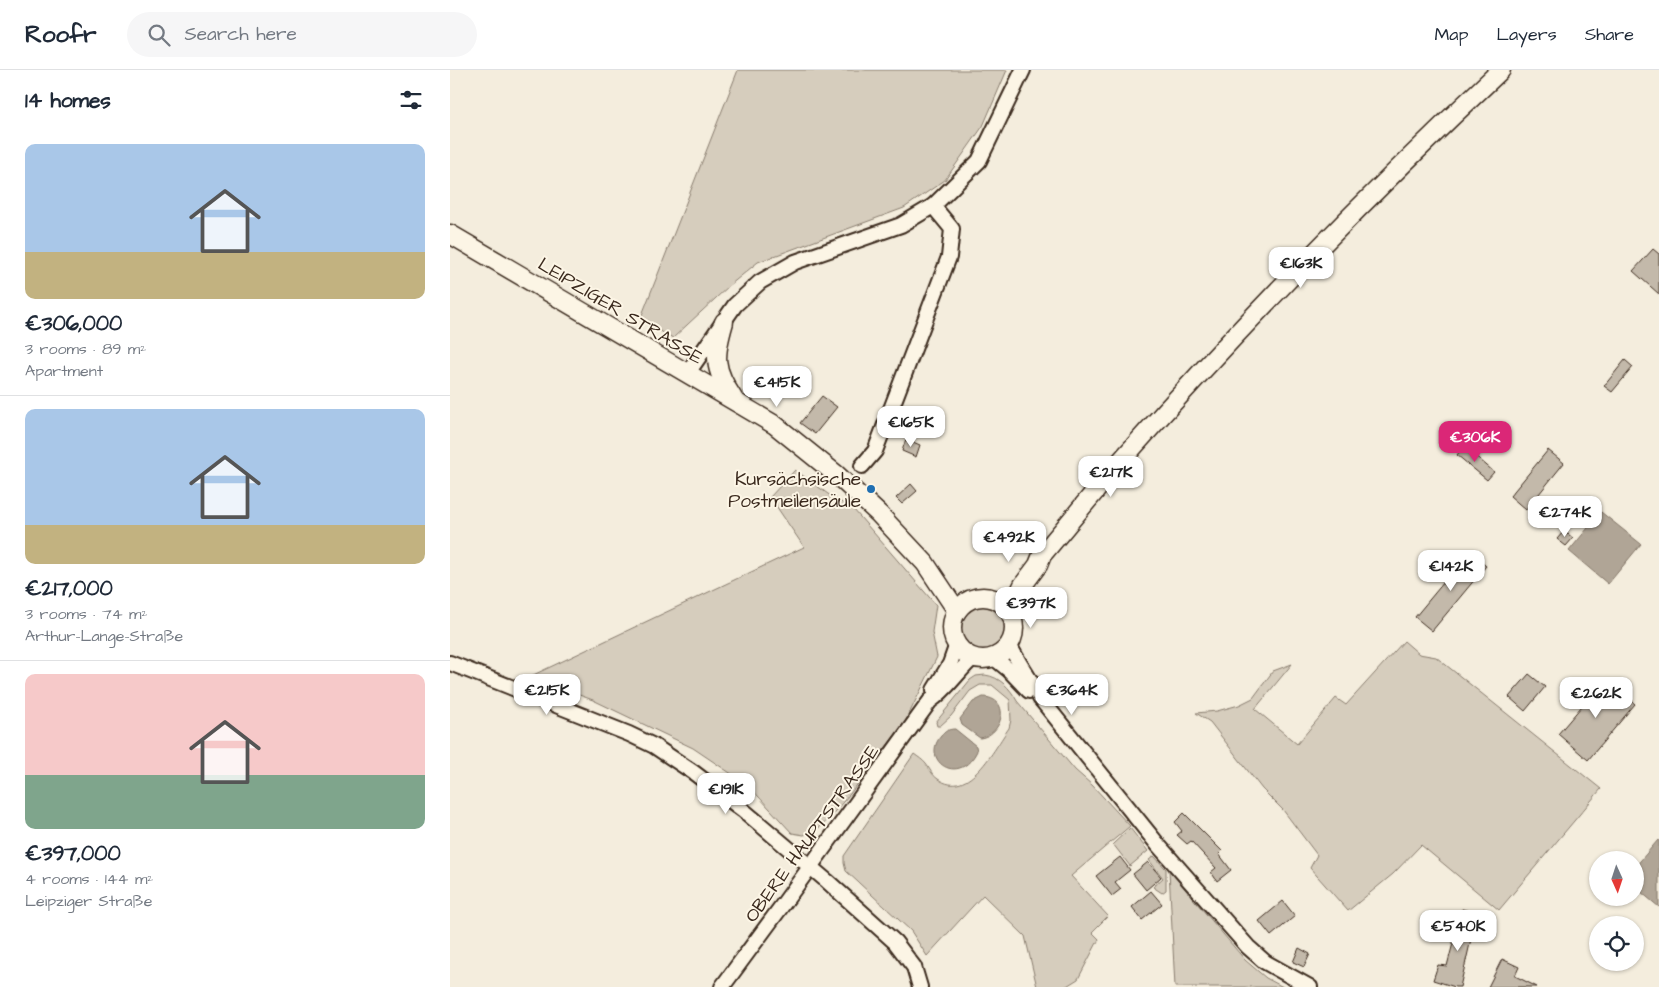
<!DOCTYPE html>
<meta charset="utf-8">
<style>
:root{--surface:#fff;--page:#f6f6f7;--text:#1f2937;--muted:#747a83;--line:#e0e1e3;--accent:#db2777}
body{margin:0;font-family:"Architects Daughter",sans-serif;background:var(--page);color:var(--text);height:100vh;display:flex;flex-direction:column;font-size:19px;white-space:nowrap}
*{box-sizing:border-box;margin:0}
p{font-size:16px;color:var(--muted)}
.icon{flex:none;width:28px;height:28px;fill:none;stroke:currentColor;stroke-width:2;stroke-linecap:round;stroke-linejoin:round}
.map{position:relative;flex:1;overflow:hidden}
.sheet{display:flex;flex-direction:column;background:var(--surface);width:450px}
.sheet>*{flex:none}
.needle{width:32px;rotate:177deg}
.fabs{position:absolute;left:1139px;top:781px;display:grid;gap:10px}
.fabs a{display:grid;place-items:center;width:55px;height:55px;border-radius:50%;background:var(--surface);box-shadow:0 1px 4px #0004;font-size:25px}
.price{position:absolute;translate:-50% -42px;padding:0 11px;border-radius:10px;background:#fff;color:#222;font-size:16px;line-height:32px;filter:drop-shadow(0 1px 2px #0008)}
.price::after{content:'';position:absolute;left:50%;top:30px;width:15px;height:11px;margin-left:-8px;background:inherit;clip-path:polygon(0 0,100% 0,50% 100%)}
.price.current{background:var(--accent);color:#fff}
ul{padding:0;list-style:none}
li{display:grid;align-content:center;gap:10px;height:265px;padding:0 25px}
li+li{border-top:1px solid var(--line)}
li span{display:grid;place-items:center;height:155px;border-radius:10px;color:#555}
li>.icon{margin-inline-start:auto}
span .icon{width:90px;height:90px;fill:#fffc;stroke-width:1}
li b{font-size:21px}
h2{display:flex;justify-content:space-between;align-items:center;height:60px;padding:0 25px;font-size:21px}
header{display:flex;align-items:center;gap:30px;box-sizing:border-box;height:70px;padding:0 25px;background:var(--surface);border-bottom:1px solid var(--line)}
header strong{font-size:24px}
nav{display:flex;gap:28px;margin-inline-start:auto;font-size:18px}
.search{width:350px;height:45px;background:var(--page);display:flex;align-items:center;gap:12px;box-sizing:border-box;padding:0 18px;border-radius:28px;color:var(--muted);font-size:19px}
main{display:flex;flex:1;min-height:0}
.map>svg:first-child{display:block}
</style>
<header>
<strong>Roofr</strong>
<div class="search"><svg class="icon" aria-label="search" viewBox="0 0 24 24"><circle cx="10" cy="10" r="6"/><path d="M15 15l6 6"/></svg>Search here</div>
<nav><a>Map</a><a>Layers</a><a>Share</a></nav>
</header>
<main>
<section class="sheet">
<h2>14 homes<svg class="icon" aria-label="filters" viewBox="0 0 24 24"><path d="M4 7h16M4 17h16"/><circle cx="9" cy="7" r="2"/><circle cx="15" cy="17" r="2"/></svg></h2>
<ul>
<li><span style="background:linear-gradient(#a9c7e8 70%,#c2b280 0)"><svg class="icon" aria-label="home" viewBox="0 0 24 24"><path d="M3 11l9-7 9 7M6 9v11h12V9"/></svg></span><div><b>€306,000</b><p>3 rooms · 89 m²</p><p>Apartment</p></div></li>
<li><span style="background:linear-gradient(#a9c7e8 75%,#c2b280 0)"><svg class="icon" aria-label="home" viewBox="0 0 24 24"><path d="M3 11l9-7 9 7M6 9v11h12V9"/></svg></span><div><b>€217,000</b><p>3 rooms · 74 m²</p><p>Arthur-Lange-Straße</p></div></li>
<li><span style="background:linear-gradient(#f6c9c9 65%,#7fa58c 0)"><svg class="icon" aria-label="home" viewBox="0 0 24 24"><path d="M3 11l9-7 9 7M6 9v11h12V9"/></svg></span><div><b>€397,000</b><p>4 rooms · 144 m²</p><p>Leipziger Straße</p></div></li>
</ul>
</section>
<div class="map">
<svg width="1209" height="917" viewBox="0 0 1209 917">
<rect width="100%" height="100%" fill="#f4eddd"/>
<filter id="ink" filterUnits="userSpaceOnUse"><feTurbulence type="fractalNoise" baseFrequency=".02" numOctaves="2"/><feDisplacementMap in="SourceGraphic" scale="10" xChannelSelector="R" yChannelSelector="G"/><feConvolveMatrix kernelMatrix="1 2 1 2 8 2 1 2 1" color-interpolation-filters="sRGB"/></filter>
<g filter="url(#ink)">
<!-- green -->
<g fill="#d6cdbd" stroke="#887c6e">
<path d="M288,0h269l-24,56 -38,54 -41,28 -146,54 -28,23 -57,53 -33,-18z"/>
<path d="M345,400l33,24 26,16 82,95 -4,27 5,25 -32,65 -55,72 -28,32 -18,9 -12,-2 -44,-48 -55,-37 -100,-48 -64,-23 275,-130 -34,-50z"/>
<circle cx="533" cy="558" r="23"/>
<path d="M954,571l15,13 17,3 165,132 -102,121 -78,-65 -28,29 -45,37 -38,-43 7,-13 -34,-45 -21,-21 -52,-67 -14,-9 21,-2 22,-6 14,-7 20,-27 19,-7 -37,45 42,35 39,-46 10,7z"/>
<path d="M535,605c15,2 25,13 32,26l58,69 17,15 38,41 -59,50 37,40 -16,16 7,7 -21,40 -13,8h-28l-12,-51 -42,-41 -56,61 -16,-25 -65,-60 -2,-8v-7l70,-102c4,3 9,6 12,10 4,5 6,11 12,15 31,22 56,-30 71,-51l2,-8 -1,-20 -18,-15h-12l-10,6 -19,25 -11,10h-3l-1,-4 34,-42 6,-4z"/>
<path d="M680,758l18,23 -18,15 -17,-22z"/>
<path d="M704,786l12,13v21l-4,3 -9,-6 10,-9 -14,-18z"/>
<path d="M719,800l76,90 21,18 17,9h-108z"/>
</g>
<!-- water -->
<g fill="#b0a596" stroke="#817466">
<path d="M1151,442l40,32 -33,40 -39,-33z"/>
<path d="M533,627c29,1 20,38 -3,41l-18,-13 -2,-6 13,-17z"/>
<path d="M505,659l21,17 1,5c-18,37 -57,9 -36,-15 4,-5 8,-7 14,-7z"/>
<path d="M1208,770l1,1v66l-24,-20v-20z"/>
</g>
<!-- building -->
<g fill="#c3b9aa" stroke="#3b2a1e">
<path d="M1203,179l6,5v40l-26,-23z"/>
<path d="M1175,290l8,7 -21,25 -8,-6z"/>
<path d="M372,326l15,11 -22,27 -15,-11z"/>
<path d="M456,369l14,6 -4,12 -14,-6z"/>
<path d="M1014,376l30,26 -7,8 -30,-25z"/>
<path d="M1098,380l16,13 -38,47 -16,-14z"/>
<path d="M461,414l6,7 -15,13 -6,-6z"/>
<path d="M1114,461l9,7 -7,8 -9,-7z"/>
<path d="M1019,482l17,14 -54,65 -17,-14z"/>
<path d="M1079,604l16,13 -20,24 -16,-14z"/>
<path d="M1155,609l30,25 -47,56 -30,-26z"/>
<path d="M734,743l38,38 -3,3 12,16 -14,11 -6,-9 5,-4 -25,-27 -4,3 -10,-9 5,-4 -7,-9z"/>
<path d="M670,787l10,13 -15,12 6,7 -9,7 -16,-20z"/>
<path d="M698,792l13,15 -15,13 -13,-16z"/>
<path d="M701,821l11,13 -20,16 -10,-13z"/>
<path d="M833,831l12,15 -24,20 -12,-15z"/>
<path d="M1012,839l15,4 -17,74h-5l-22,-7 5,-15 9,1z"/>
<path d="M849,878l11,6 -6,13 -11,-5z"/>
<path d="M1052,889l17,8 -4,9 22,11h-49z"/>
</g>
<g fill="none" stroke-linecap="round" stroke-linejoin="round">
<defs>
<g id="minor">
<path d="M237,304l48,-69 25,-23 35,-20 106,-37 32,-19 46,-45 44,-91"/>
<path d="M412,396l13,-15 74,-194 3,-28 -19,-23"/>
<path d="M559,574c9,19 22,36 31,54l119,148 89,101 17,15 45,25"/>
<path d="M543,587l16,13 20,21"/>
<path d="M0,593l179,71 25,12 39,26 50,38 84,71 68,61 19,25 6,20"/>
<path d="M484,620l16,-26 7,-20"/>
<path d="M272,917l62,-84 146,-202c17,-11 28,-30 44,-44"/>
</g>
<g id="major">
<path d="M0,164l325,191 62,50 42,39 46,49 32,48"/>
<path d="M274,252c-10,34 -11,46 9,76"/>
<circle cx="533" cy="558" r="31"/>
<path d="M560,542l13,-27 15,-20 4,-10c28,-33 56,-68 85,-101 119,-134 243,-261 374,-384"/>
</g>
</defs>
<!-- minor casing -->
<use href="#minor" stroke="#3b2a1e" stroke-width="18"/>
<!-- major casing -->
<use href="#major" stroke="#3b2a1e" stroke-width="21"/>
<!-- minor -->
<use href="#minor" stroke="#fcf5e5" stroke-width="14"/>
<!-- major -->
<use href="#major" stroke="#fcf5e5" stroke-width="18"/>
</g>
</g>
<!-- markers -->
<circle fill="#1f6fb2" stroke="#fcf5e5" stroke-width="2" cx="421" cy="419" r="5"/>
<g text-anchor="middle" stroke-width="4" stroke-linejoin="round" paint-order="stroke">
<!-- street labels -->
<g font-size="19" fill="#3b2a1e" stroke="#fcf5e5">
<text transform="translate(171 240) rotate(31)" y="7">LEIPZIGER STRASSE</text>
<text transform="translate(361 763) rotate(-54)" y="7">OBERE HAUPTSTRASSE</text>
</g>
<!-- poi labels -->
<g font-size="19" fill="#3b2a1e" stroke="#fcf5e5" text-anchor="end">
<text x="411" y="415">Kursächsische<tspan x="411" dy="22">Postmeilensäule</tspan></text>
</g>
</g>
</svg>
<div class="fabs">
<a><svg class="needle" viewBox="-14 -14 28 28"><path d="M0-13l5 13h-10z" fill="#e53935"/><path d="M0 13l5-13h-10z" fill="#747a83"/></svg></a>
<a><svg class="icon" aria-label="locate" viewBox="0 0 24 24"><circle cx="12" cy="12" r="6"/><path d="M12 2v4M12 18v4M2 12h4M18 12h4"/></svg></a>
</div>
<b class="price" style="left:851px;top:219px">€163K</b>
<b class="price" style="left:327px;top:338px">€415K</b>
<b class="price" style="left:461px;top:378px">€165K</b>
<b class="price current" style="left:1025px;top:393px">€306K</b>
<b class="price" style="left:661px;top:428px">€217K</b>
<b class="price" style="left:1115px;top:468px">€274K</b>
<b class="price" style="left:559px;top:493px">€492K</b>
<b class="price" style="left:1001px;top:522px">€142K</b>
<b class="price" style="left:581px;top:559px">€397K</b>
<b class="price" style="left:97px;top:646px">€215K</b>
<b class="price" style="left:622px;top:646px">€364K</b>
<b class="price" style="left:1146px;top:649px">€262K</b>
<b class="price" style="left:276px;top:745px">€191K</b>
<b class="price" style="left:1008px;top:882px">€540K</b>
</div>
</main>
